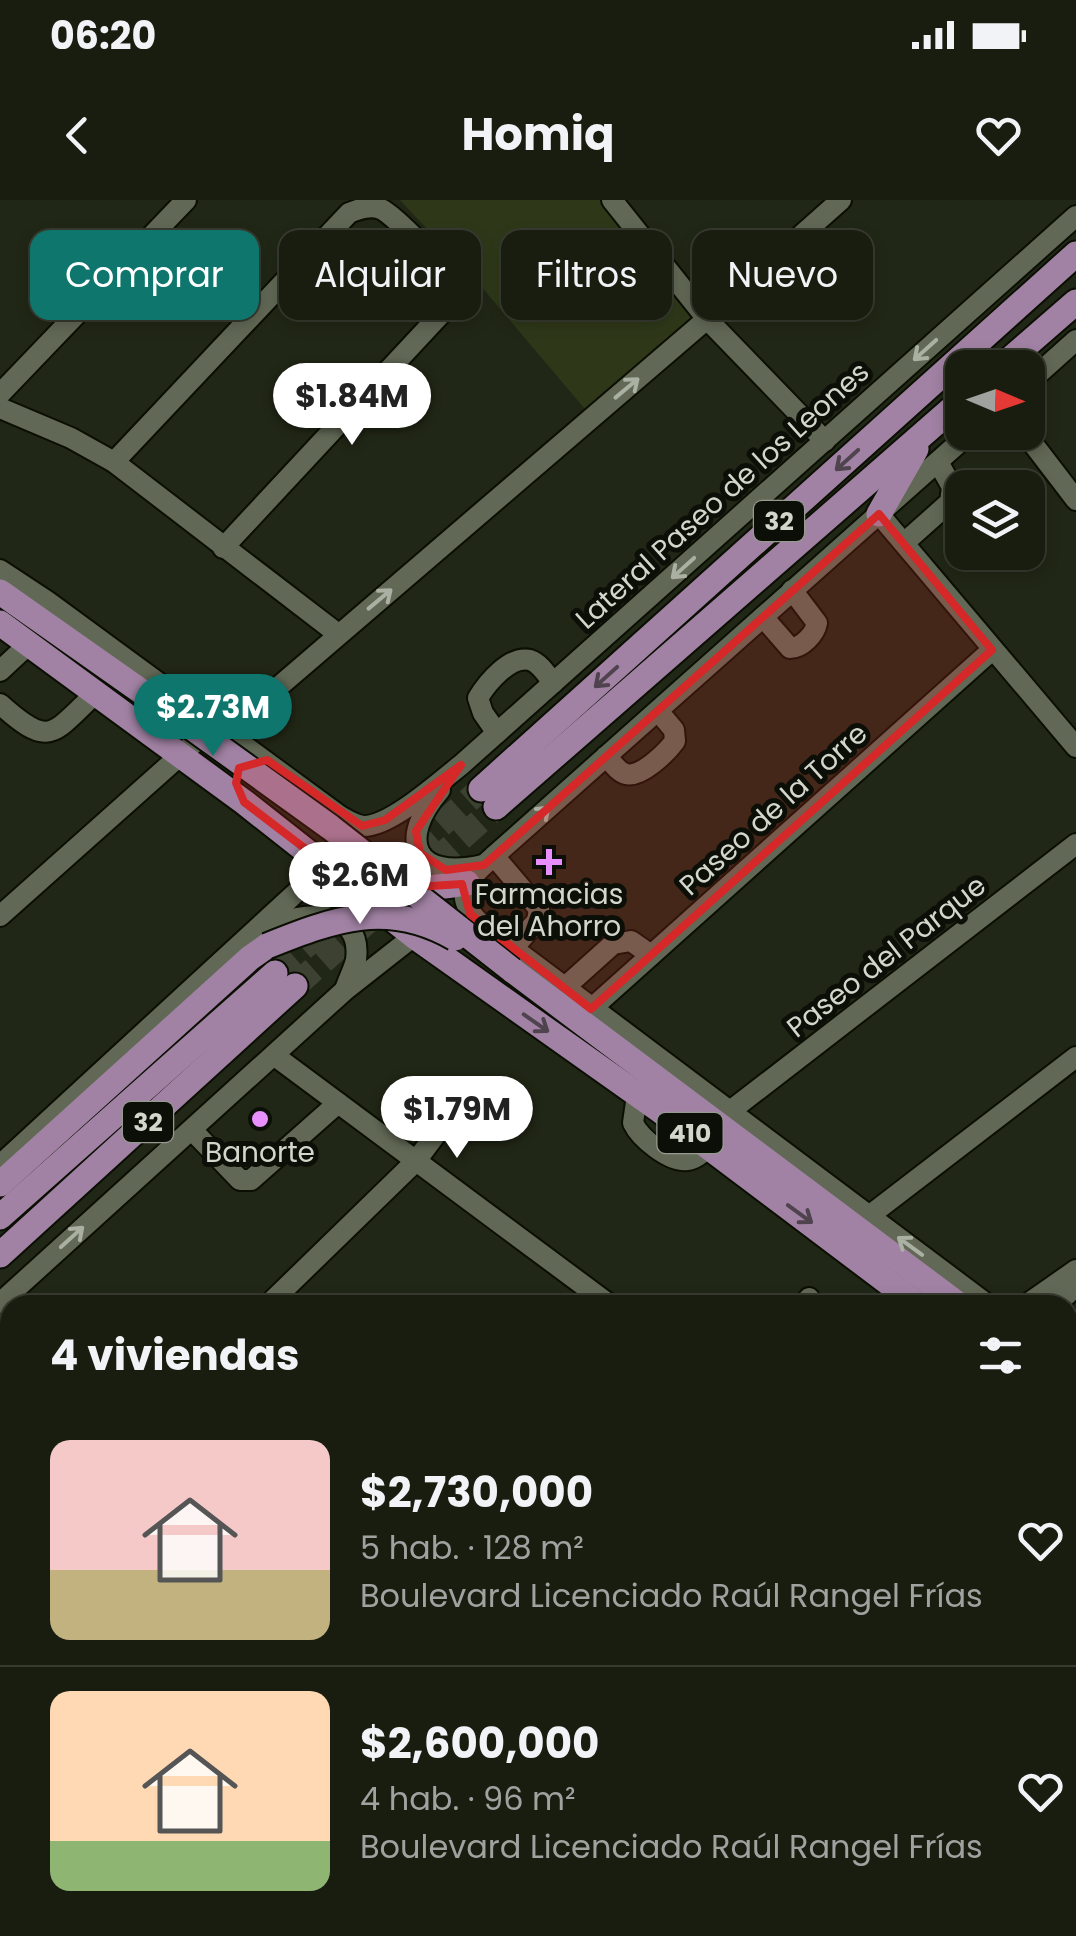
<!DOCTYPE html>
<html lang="es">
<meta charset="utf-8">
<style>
:root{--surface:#191d10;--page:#222619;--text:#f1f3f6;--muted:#9fa29f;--line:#373b30;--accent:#0f766e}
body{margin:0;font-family:Poppins,sans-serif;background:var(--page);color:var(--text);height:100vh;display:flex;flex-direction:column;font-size:38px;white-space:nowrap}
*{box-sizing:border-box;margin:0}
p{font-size:32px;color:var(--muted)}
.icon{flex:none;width:55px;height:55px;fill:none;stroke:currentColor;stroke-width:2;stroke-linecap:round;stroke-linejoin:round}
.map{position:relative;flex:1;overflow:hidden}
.details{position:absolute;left:0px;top:1095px;width:1078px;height:642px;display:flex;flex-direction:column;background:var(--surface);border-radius:30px 30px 0 0;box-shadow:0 5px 15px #0003,0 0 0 2px var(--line)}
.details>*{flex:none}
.guide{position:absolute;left:30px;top:30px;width:1018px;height:90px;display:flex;gap:20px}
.needle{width:65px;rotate:92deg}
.tools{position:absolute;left:945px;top:150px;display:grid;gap:20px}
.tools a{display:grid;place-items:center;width:100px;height:100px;border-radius:20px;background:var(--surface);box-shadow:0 5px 15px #0003,0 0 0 2px var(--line);font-size:50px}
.price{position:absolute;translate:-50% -85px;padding:0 22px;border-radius:35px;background:#fff;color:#222;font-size:32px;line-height:65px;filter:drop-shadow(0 2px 5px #0008)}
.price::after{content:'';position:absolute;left:50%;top:60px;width:30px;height:22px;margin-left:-15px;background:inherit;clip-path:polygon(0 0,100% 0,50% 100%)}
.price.current{background:var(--accent);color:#fff}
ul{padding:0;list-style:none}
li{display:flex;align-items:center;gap:30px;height:250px;padding:0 50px}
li+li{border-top:2px solid var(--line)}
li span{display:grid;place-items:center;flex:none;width:280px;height:200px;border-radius:20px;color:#555}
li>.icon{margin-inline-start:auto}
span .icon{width:120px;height:120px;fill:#fffc;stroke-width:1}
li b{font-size:42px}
h2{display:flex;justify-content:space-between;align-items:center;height:120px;padding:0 50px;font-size:42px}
.chip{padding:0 35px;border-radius:20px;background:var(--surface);box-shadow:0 5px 15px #0003,0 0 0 2px var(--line);font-size:35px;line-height:90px}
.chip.current{background:var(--accent);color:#fff}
.status{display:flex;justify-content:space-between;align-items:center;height:70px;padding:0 50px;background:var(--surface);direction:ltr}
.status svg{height:28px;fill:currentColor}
header{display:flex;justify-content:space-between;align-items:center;height:130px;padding:0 50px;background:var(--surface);font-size:45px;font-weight:700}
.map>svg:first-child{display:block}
</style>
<div class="status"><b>06:20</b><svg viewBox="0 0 49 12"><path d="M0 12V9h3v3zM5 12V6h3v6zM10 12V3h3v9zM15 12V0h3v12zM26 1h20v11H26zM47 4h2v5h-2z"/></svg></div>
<header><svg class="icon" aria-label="back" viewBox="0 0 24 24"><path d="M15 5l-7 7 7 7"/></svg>Homiq<svg class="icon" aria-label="heart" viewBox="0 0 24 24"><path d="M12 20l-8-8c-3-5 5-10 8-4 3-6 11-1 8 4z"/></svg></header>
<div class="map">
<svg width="1076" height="1736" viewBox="0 0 1076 1736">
<rect width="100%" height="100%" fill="#212716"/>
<!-- green -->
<path fill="#2e3819" d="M400,0h201l90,107v15l-106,87 -100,-118z"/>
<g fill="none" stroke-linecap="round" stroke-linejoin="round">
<!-- major-tunnel -->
<g stroke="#3c4131" stroke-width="25" stroke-dasharray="25 12" stroke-linecap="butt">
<path d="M275,773l206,-184"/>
<path d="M295,786l201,-179"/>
</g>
<defs>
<g id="minor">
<path d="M612,0l95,119 118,122"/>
<path d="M1028,183l48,-43"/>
<path d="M0,194l186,-194"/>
<path d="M0,208l71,30 43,24 224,172"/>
<path d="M971,232l-477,424c-27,24 -44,39 -12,69l506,380"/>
<path d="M1024,232l52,68"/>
<path d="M114,262l235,-249c10,-4 21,-8 32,-4 13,6 70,63 73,76 0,2 -1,13 -1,16l-230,247"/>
<path d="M879,314l197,233"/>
<path d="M904,343l46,-41 2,-15 -14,-25"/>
<path d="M0,370l47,31 293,215c7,4 15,9 23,10 27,1 76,-44 98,-61l615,-549"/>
<path d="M763,417l27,31c12,0 25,-14 27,-25l-25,-33"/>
<path d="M0,471l30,-28"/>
<path d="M0,504c51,46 52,30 97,-12"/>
<path d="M227,531l480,-412 134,-119"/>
<path d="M497,533l-14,-20 -5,-15c9,-15 32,-43 52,-38 10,3 17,15 23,23"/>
<path d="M606,556c6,6 12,16 20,18 15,4 41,-22 49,-33l-1,-11 -16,-19"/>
<path d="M440,590c-43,50 -26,91 43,75"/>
<path d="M494,656l45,53 -2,12 -24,27"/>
<path d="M0,716l193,-172"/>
<path d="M267,728c32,-16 96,-24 89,32 -2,9 -8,20 -11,30"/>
<path d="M564,788l49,-44 18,-3 20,14"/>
<path d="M591,809l401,-359"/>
<path d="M275,856l335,249"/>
<path d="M637,895l-4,28c7,15 36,39 54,37 9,-1 16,-8 22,-13"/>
<path d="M729,912l347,-268"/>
<path d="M192,930l48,50h11l87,-77"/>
<path d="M0,965l325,-299"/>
<path d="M869,1016l207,-159"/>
<path d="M0,1103l344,-312 70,-55"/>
<path d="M268,1105l148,-144 38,-51"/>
<path d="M804,1105l5,-7"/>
<path d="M1026,1105l50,-35"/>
<path d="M1056,1105l20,-19"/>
<path d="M1068,1169l8,6"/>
<path d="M1068,1240l8,7"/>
<path d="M0,1344l10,-9"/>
<path d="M1068,1403l8,3"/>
<path d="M0,1548l10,-8"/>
<path d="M1068,1625l8,-24"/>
<path d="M0,1714l13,22"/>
<path d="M29,1728l7,8"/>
<path d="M624,1728l2,8"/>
<path d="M655,1728l2,8"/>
<path d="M879,1728l23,8"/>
<path d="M232,1736l11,-8"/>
<path d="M514,1736l11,-8"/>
<path d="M841,1736l3,-8"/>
<path d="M1028,1736l3,-8"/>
</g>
<g id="major">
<path d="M1000,168l76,-66"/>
<path d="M879,314l37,-65"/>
<path d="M0,392l162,114"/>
<path d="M0,423l244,179 170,134 244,173 260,196"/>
<path d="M481,589l595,-535"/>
<path d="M496,607l466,-407"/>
<path d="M350,679c42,12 74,11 117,4"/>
<path d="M512,770l447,335"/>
<path d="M0,984l250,-226 17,-12"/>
<path d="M0,1017l275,-244"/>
<path d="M0,1055l295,-269"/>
<path d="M1068,1190l8,7"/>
<path d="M1068,1221l8,7"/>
</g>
</defs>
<!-- minor casing -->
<use href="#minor" stroke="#0b0f03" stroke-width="24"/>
<!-- major casing -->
<use href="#major" stroke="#0b0f03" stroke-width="29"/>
<!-- minor -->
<use href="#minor" stroke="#616855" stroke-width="20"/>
<!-- major -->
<use href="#major" stroke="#a182a4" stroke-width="25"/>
<defs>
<g id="major-bridge">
<path d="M162,506l168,121 182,143"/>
<path d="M267,746c67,-27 121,-47 188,-8"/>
</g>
</defs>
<!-- major-bridge casing -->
<use href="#major-bridge" stroke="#0b0f03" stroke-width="29" stroke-linecap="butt"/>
<!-- major-bridge -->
<use href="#major-bridge" stroke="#a182a4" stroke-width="25"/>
</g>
<!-- one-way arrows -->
<defs><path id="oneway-shaft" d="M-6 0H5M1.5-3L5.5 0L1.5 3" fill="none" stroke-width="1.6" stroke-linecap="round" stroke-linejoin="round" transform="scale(2.5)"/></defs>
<g stroke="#aab0a2">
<use href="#oneway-shaft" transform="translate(925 150) rotate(138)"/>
<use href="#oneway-shaft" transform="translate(627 188) rotate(-40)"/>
<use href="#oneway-shaft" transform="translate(683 368) rotate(138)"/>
<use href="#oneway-shaft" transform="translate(380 399) rotate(-40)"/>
<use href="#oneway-shaft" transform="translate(538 617) rotate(-42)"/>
<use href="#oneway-shaft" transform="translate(72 1037) rotate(-42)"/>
<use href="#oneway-shaft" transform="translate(910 1046) rotate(-144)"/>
</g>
<g stroke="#4f434e">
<use href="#oneway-shaft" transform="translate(847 260) rotate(138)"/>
<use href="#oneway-shaft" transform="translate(606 477) rotate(138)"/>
<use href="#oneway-shaft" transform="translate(536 823) rotate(35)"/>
<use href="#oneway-shaft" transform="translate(800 1014) rotate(36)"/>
</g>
<!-- marked area -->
<path fill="#d62828" fill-opacity="0.2" stroke="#d62828" stroke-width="8" stroke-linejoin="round" d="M879,314l113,136 -401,359 -121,-95 -8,-30 -77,5 -44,-13 -97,-74 -8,-19 3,-15 28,-8 95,66 23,-6 76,-55 -45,66 4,22 26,17 38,-5z"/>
<!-- markers -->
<g fill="#e98efe" stroke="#0c0f08" stroke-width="4">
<path d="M544 647h10v10h10v10h-10v10h-10v-10h-10v-10h10z"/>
<circle cx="260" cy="919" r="10"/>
</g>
<g text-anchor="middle" stroke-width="10" stroke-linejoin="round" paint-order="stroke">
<!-- shield labels -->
<g fill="#0c0f08" stroke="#979a90" stroke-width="2.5">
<rect x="754" y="301" width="50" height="40" rx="8"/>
<rect x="123" y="902" width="50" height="40" rx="8"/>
<rect x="657.5" y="913" width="65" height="40" rx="8"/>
</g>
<g font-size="25" font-weight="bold" fill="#d2d6cb">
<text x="779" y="330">32</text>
<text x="148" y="931">32</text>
<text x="690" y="942">410</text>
</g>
<!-- street labels -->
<g font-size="28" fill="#d2d6cb" stroke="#0c0f08">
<text transform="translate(722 295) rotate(-42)" y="10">Lateral Paseo de los Leones</text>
<text transform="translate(773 609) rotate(-42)" y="10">Paseo de la Torre</text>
<text transform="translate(886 756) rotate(-38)" y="10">Paseo del Parque</text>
</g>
<!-- poi labels -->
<g font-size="28" fill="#d2d6cb" stroke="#0c0f08">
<text x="549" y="704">Farmacias<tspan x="549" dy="32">del Ahorro</tspan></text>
<text x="260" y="962">Banorte</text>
</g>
</g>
</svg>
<div class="tools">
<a><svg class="needle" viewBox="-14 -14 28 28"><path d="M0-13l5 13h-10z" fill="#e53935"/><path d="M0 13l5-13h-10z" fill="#9fa29f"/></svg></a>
<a><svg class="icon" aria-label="layers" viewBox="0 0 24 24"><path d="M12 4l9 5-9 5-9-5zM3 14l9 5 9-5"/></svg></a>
</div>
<b class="price" style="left:352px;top:248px">$1.84M</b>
<b class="price current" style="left:213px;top:559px">$2.73M</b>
<b class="price" style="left:360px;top:727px">$2.6M</b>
<b class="price" style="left:457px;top:961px">$1.79M</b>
<div class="guide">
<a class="chip current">Comprar</a>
<a class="chip">Alquilar</a>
<a class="chip">Filtros</a>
<a class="chip">Nuevo</a>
</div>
<section class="details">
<h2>4 viviendas<svg class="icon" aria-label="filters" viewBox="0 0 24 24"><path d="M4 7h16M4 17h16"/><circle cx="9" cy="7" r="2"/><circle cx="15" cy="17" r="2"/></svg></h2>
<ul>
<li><span style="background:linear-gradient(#f6c9c9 65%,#c2b280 0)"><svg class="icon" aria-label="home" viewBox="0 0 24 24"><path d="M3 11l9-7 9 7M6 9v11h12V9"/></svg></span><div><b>$2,730,000</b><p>5 hab. · 128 m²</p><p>Boulevard Licenciado Raúl Rangel Frías</p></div><svg class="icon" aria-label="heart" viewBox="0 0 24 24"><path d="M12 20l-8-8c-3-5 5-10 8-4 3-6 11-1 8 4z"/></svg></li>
<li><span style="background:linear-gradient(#ffd9b3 75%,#8fb573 0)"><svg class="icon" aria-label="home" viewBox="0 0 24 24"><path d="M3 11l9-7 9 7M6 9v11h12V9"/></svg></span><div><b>$2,600,000</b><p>4 hab. · 96 m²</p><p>Boulevard Licenciado Raúl Rangel Frías</p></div><svg class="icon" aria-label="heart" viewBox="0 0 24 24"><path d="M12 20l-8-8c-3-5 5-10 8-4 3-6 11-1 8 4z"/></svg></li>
</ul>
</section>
</div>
